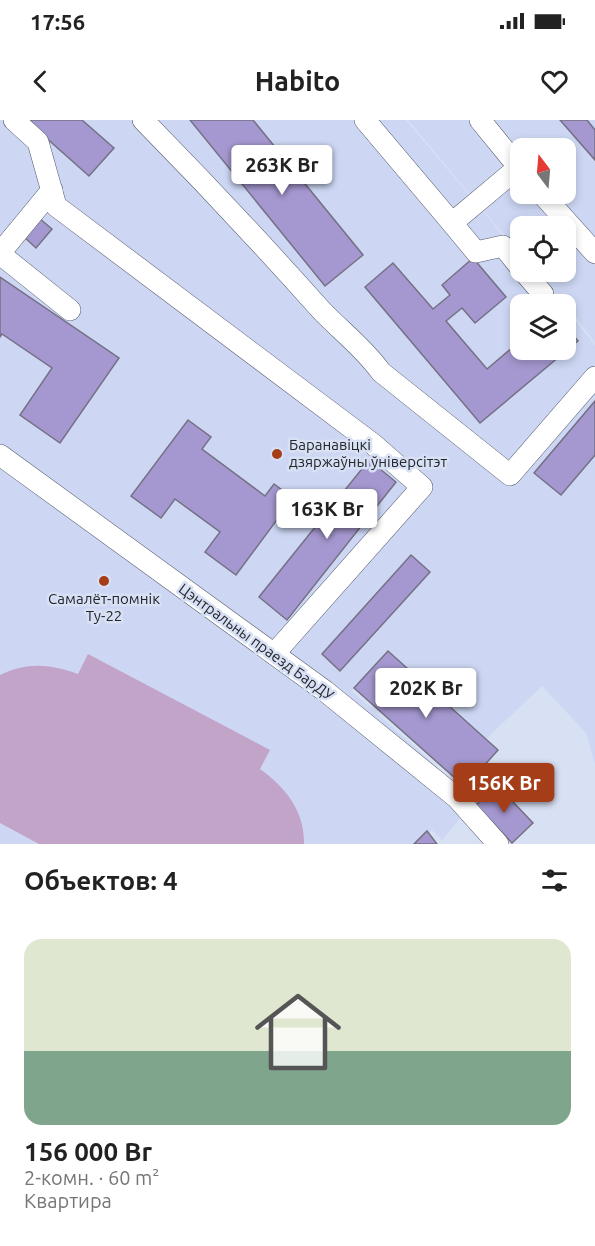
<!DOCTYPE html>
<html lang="ru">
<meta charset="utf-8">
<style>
:root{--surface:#fff;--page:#f2f2f2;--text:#222;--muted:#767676;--accent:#a53e18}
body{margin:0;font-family:Ubuntu,sans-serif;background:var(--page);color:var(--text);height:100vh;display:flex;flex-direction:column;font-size:22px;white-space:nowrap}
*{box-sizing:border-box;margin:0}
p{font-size:20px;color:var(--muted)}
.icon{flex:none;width:33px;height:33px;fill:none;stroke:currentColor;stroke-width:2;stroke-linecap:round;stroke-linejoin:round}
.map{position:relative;height:724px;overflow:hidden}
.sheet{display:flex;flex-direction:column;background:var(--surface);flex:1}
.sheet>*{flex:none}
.needle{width:39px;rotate:344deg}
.tools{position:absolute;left:510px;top:18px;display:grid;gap:12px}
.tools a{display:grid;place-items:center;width:66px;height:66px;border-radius:12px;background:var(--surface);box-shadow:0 3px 9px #0003;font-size:30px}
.price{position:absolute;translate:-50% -51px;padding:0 14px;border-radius:6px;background:#fff;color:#222;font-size:20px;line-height:39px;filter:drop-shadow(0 2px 3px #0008)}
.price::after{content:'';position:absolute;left:50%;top:36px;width:18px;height:14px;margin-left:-9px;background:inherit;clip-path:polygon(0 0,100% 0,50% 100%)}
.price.active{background:var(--accent);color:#fff}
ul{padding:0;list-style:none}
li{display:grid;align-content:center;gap:12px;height:318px;padding:0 24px}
li span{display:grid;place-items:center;height:186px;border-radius:18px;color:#555}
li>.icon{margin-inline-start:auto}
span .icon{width:108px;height:108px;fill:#fffc;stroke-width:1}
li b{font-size:26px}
h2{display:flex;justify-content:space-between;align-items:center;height:72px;padding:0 24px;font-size:26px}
.status{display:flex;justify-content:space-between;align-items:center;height:42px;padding:0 30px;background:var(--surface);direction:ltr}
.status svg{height:16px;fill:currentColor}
header{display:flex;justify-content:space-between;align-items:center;height:78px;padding:0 24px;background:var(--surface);font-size:27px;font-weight:700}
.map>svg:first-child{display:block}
</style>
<div class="status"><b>17:56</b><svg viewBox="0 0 49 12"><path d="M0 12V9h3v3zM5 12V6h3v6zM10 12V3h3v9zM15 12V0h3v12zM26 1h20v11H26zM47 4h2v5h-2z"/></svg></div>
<header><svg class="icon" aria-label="back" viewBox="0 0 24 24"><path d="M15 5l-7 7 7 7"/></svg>Habito<svg class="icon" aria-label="heart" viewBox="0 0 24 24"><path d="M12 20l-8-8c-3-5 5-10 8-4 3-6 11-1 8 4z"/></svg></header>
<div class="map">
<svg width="595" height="724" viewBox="0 0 595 724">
<rect width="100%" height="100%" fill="#d8e0f4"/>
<!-- built -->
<g fill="#cdd7f3" fill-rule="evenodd">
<path d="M0,0h406l155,184h-41v46h46v-41l29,36v419l-9,-31 -44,-47 -56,53 -99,-88 -35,40 123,110 -33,39 -10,-10 -13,14h-419z"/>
<path d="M408,0h187v223l-29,-39 -31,-32h31v-46h-46v28zM520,28h46v46h-46z"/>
</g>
<!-- green -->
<path fill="#c2a4c8" d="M88,534l182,96 -10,19c25,18 45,42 44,75h-265l-39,-21v-148c27,-13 50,-11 78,-1z"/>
<!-- building -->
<g fill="#a598d0" stroke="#757184" stroke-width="1.5">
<path d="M26,0h56l32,28 -25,28z"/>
<path d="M190,0h63l110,135 -38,31z"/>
<path d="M560,0h27l8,10v30z"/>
<path d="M39,98l13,11 -16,19 -13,-12z"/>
<path d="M473,138l33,39 -31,26 -13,-15 -16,13 41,48 33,-28v9h46v-23l12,14 -98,82 -115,-136 28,-24 40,46 17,-14 -8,-10z"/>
<path d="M0,157l119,81 -59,85 -40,-28 32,-47 -50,-34 -2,3z"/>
<path d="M595,281v54l-34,40 -27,-22z"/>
<path d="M188,300l23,17 -9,12 63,47 9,-12 19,14 -57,77 -31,-23 15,-20 -45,-33 -14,19 -30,-22z"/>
<path d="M369,340l27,22 -109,138 -28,-23z"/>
<path d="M411,435l19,17 -90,99 -18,-17z"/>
<path d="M388,531l110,99 -33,37 -111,-99z"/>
<path d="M497,665l36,38 -21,20 -36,-38z"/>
<path d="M427,711l10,13h-23z"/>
</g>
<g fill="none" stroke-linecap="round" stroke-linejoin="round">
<defs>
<g id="minor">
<path d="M14,0l24,22 18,64 317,238 49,43 -148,167"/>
<path d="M143,0c61,62 120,125 178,190 20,21 43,38 60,62l129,103 85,-98"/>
<path d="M365,0l87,103 67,-56"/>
<path d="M480,0l40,49"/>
<path d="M542,74l53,59"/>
<path d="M452,103l24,29 27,-6 17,21"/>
<path d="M0,133l52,-63"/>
<path d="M0,134l70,56"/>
<path d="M524,152l19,22"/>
<path d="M0,335l325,236 132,107 41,46"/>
</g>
</defs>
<!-- minor casing -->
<use href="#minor" stroke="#555b6c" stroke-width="22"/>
<!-- minor -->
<use href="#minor" stroke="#fff" stroke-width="21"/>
</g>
<!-- markers -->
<g fill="#a53e18" stroke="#d8e0f4" stroke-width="2">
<circle cx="277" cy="334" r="6"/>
<circle cx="104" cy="461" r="6"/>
</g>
<g text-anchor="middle" stroke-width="5" stroke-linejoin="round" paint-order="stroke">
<!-- poi labels -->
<g font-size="15" fill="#23262d" stroke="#d8e0f4" text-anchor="start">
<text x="289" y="330">Баранавіцкі<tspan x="289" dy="17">дзяржаўны ўніверсітэт</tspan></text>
<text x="104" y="484" text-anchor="middle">Самалёт-помнік<tspan x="104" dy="17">Ту-22</tspan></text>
</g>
<!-- street labels -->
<g font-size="15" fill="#23262d" stroke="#d8e0f4">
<text transform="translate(256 522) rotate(36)" y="5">Цэнтральны праезд БарДУ</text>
</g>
</g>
</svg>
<div class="tools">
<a><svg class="needle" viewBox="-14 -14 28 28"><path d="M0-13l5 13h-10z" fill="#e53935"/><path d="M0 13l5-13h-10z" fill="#767676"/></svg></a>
<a><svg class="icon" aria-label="locate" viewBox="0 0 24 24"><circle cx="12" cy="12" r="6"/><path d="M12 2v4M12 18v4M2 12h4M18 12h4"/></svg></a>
<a><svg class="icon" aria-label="layers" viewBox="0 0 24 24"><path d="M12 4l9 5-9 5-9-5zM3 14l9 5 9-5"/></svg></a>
</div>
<b class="price" style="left:282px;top:76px">263K Br</b>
<b class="price" style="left:327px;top:420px">163K Br</b>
<b class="price" style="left:426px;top:599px">202K Br</b>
<b class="price active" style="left:504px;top:694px">156K Br</b>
</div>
<section class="sheet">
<h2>Объектов: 4<svg class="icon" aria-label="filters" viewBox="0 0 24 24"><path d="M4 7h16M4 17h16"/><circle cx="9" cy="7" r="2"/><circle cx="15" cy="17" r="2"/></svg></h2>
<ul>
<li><span style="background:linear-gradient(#dfe7d0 60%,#7fa58c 0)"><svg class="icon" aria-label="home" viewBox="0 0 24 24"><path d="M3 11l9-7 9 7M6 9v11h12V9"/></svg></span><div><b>156 000 Br</b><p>2-комн. · 60 m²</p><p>Квартира</p></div></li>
</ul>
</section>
